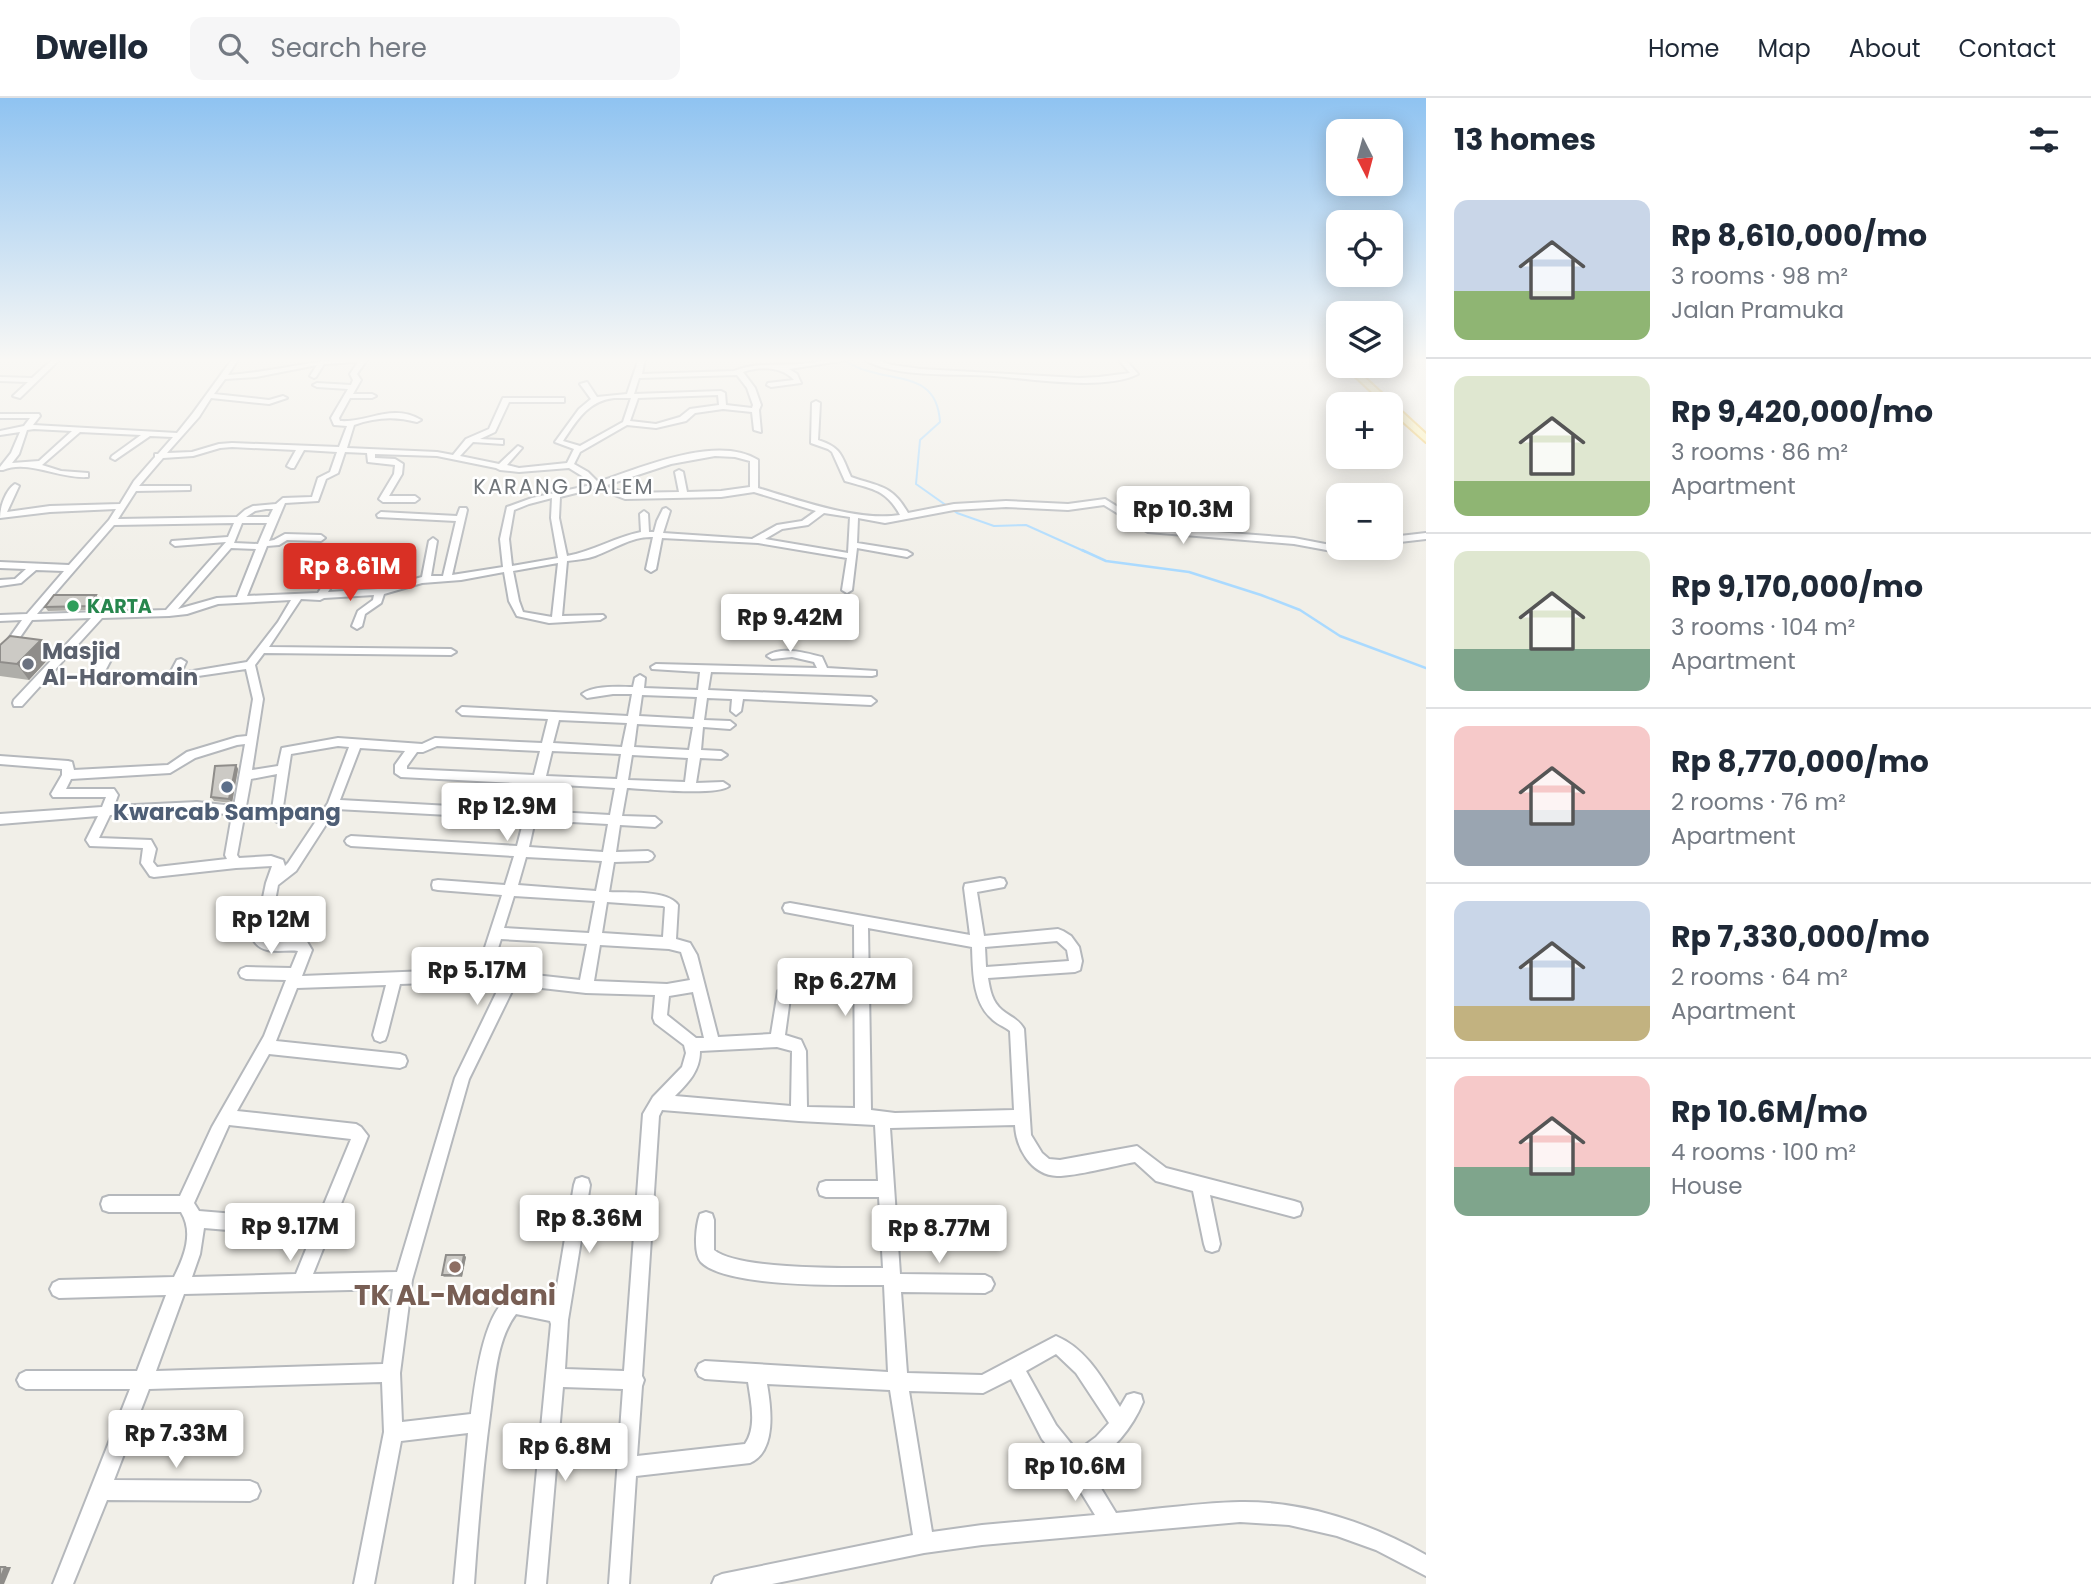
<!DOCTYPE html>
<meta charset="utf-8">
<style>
:root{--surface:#fff;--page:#f6f6f7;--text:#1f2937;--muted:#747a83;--line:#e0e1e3;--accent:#d93025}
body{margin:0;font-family:Poppins,sans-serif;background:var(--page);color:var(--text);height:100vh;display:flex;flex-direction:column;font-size:26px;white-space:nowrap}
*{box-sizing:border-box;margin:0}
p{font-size:23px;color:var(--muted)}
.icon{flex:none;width:38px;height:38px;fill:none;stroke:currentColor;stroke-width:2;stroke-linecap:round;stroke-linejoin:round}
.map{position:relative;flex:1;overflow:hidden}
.sheet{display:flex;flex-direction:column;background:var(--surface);width:665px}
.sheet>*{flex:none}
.needle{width:46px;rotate:174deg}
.buttons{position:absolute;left:1326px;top:21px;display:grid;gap:14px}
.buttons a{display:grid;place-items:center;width:77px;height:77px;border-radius:14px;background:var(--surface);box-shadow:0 4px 18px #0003;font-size:35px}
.price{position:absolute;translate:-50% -60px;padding:0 16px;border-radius:7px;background:#fff;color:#222;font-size:23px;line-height:46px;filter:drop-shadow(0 2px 4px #0008)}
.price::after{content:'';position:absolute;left:50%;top:42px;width:21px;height:16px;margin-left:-10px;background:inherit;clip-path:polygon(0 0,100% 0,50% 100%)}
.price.active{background:var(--accent);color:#fff}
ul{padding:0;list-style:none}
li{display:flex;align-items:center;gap:21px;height:175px;padding:0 28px}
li+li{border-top:2px solid var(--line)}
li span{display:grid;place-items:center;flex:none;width:196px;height:140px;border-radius:14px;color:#555}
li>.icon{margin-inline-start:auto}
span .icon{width:84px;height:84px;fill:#fffc;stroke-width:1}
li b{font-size:30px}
h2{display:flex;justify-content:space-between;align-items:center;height:84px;padding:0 28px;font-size:30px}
header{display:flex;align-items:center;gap:42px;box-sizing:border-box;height:98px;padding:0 35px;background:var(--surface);border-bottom:2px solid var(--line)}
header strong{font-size:33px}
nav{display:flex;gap:38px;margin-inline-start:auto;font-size:24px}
.search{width:490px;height:63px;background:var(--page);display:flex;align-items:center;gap:18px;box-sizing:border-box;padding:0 24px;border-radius:14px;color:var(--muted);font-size:26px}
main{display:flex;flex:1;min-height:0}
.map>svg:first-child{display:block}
</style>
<header>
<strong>Dwello</strong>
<div class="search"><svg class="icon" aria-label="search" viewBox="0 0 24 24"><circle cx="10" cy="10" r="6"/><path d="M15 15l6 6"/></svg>Search here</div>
<nav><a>Home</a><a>Map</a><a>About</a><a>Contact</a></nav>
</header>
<main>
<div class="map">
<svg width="1426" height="1486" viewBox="0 0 1426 1486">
<rect width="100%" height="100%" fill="#f1efe8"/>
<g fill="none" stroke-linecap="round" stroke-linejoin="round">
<!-- stream-far1 -->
<path stroke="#aadaff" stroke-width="2" d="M840,260c8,4 16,10 25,12 35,12 72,4 75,52l-20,18 -4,44 41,29 37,13 32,-1 60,27"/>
<!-- stream -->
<path stroke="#aadaff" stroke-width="2.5" d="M1082,452l24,11 83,11 72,23 39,15 40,26 86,32"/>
<defs>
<g id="minor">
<path d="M54,260h7l-41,40 -7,-2 15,-14 -28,-1v-4l32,1z"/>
<path d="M233,260h6l-11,17c48,-3 91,-17 140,-17l-11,16 4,6 -8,14h19l4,2 -4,2h-22l-11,20 1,3c28,2 52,-18 81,-1l-4,2c-22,-6 -41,-5 -63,3l-7,23 90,4 16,3 13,-16 23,-10 14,-31h61v4h-55l-14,30 -15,7 20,1h3v4l-30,-2 -13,14 39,8 19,-18 4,2 -15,17 12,3 48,-5 7,-14 -19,-7 24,-33 12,-10 -11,-15 7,-2 10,15 30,-3 12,-36h6l-3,16 92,-3c21,-9 44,-5 66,-7 20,-2 40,-6 60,-6l-71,11 8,5 4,9 -30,4 -4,-2 1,-2 26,-3c-12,-14 -35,-14 -51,-8l12,16 6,17 -2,5 2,22 -7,-2 -2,-18 -29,-3 -28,4 -9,8 -30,7 -29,-3 -47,27 -6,12 14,8 10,10c42,-14 119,-48 160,-22v28c41,12 100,34 142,27 -14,-26 -28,-26 -55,-34l-13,-29 -4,-3 -17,-6 1,-40 4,-2 4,2 -2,37c24,8 23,15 33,37 29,10 41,8 57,36l46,-9 52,-3 62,3 37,-5 45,28 144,11 52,10 -4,3h-10l-38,-7 -146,-12 -44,-27 -36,5 -62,-3 -52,3 -69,13 -27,-5 -1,25 50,8 5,3 -5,3 -50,-9 -5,42 -5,3 -5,-3 5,-32 -89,-15 -96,-5 -6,31 -5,3 -5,-3 7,-32c-21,-1 -39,12 -58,19 -9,3 -19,4 -28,5l-5,55 41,-1 2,2 -5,3 -51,3 -32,-7 -8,-15 -5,-29 -43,8 -39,3 -38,11 -3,9 -16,11 -3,12 -5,3 -5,-3 6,-15 15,-11 1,-5 -50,3 -4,2 -19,-1 -32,48 182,2 5,3 -5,3 -187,-2 -9,12 8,34 -11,71 26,-4 4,-18 56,-10 84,6 13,-6 107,5 6,-24 -86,-4 -5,-4 5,-4 166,9 4,-22h-19l-26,4 -5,-4c12,-9 36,-7 51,-7l2,-9 5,-3 5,3 -1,10 54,2 2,-18 -48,-3 -1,-2 5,-3 161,4 -3,-6 -22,-5 -20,2 -5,-3c15,-10 38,-3 55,1l5,11 49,3v4l-4,1 -161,-4 -3,18 163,7 5,4 -5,4 -128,-6 -2,12 -5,4 -5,-4 1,-12 -25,-1 -3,22 26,1 5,4 -5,4 -27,-2 -2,23 20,1 6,4 -6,4 -21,-1 -4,25 27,-1 6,4c-11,10 -84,3 -102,2l-5,28 33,1 6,5 -6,5 -35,-2 -4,27 32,-1 4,2 2,3 -2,3 -4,2 -34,1 -5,30c18,1 59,-2 69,13l-2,34 14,4 7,12 21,82 53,-3 7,-43 13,-7 30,2 2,4 -2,4 -28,2 -3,2 -5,37 16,5 5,11 1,56 48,1 -1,-183 -64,-12 -5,-1 -2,-4 2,-4 5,-1 180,32 -6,-47 1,-4 35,-6 4,1 2,4 -2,4 -27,5 7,44 74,-7 5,2 8,5 8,11 3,14 -2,9 -5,2 -87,6c2,12 4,24 14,32 8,7 17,9 22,19l7,106 11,18 7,6 11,1 77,-14 29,22 128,33 6,2 2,6 -2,6 -6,2 -84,-22 10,49 -2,6 -6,2 -6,-2 -2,-6 -11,-53 -37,-10 -21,-19c-22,4 -58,14 -78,14 -26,-1 -41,-28 -42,-51l-125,3 10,146 85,1 6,3 3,6 -3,6 -6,3 -84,-1 6,81 75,2 74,-39c31,13 47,44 64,71l7,-12 7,-2 7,2 2,7c-11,27 -31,49 -55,65l28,46c41,-4 83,-10 124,-11 65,-1 130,21 186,53v21l-50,-26 -39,-14 -48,-11 -49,-3 -258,23 -58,8 -152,31h-60l3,-7 7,-3 191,-39 -23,-145 -123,-6c4,23 10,67 -17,79l-114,13 -7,108h-20l14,-195 -60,-2 -17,197h-20l25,-260 -1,-3 -34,-7c-19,25 -21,63 -25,93 -8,59 -13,118 -17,177h-20l14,-151 -67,8 -27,143h-20l30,-152 -2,-50 -233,7 -35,91 136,1 7,3 3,7 -3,7 -7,3 -143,-1 -34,84h-20l77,-195h-104l-6,-3 -3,-6 3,-6 6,-3h111l29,-76 -107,3 -6,-3 -3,-6 3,-6 6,-3 115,-3c10,-20 20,-44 7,-65h-72l-6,-2 -2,-6 2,-6 6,-2h71l32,-69 52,-91 22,-56 -40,-1 -5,-2 -2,-4 2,-4 5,-2 45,1 7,-17c-15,-2 -34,5 -44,-10l12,-58 6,-17 -36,2 -82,9 -4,-1 -9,-13 2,-15 -53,-2 -4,-6 12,-24 -98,8v-10l102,-7 4,-10h-53l-2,-3 11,-19v-6l-62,-5v-8l68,5 4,1 2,8 94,-5 19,-13 50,-15 10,-1 6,-37 -7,-30 -103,15 -45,-5 -5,-3 4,-12 9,-14 4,-1 5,3 -11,21 39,5 26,-3 8,-15 4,-1 5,3 -5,11 66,-11 31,-40 13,-22 -73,4 -31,10 -18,2 -67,2 -80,88h-8l-1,-3 1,-3 77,-82 -59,2 -28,40 -4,1v-10l22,-31 -22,1v-6l27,-1 37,-43 -28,-1 -15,13 -21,3v-6l15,-1 11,-10 -26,-1v-6l69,3 40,-45 7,-11 -66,3 -50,6c0,-12 6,-28 15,-34l4,2 -12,26 43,-6 70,-2 14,-23 21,-24v-3h3l15,-17 -23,-1 -35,24 -4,-2 1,-2 29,-21 -61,-3 -38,33 19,6 27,2v4c-29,2 -60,-18 -85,-7h-3v-3l11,-14 9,-21 -20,3v-4l24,-5 6,-8h-30v-4h39l1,2 -7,9 144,8 16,-20zM358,264l-8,12 3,6 -2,5 -34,-2 -4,2 4,2 31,2 -17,29 3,7 13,1 -8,21 -107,-4 -13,1 -27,8 -25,1 32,-36 12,-19 58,6 18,-6 -4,-2 -14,4 -55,-6 11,-15 31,-2 61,-12 -7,11 4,2 2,-1 8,-13zM737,277l10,13 6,17 -1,3 -26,-3 -1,-12 -4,-2 -87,3 5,-16zM718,297l1,10 -29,4 -10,8 -24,7 -26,-3 8,-23zM614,300h17l-8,24 -43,24 -17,-5c14,-21 25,-40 51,-43zM34,331l38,2 -33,30 -27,2 7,-9 8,-24zM232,349l64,3 -9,16 4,2h3l10,-18 33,2 -7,20 -12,6 -6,19 -29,1 -7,6 -23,2 -8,4 -8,7 -119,2 18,-28 54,-1v-4h-51l24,-28 30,-2 27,-8zM345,354l22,1 1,9 27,3 -1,9 -15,25 4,3h32l4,-3 -4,-3h-26l13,-22 1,-10 -8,-5 -20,-1v-4l62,2 59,12 4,2 19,2 50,-4 13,8 9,9 -59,13 -25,9 -7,32 3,28 -51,8 15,-65 -1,-2h-6l-3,8 -76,-4 -4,3 1,2 78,4 -13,55h-12l6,-35 -4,-3 -4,3 -7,36 -44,12 -50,3 18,-29 -5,-3 -3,1 -20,32 -71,3 20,-50 12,-1 8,-5 34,1 4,-3 -4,-3 -36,-1 -11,6 -5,1 16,-38 33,-2 8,-22 12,-6zM715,358l20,1 15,4v26l-29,4 -34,1 -4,-20 -4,-2 -4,2 4,20 -53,1 -22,-7 67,-22zM596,390l29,11 96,-2 33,-5 62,19 -14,10 -25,4 -25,14 -89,-6 7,-22 -4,-3 -3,1 -6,12 -3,11h-5l-1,-18 -4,-3 -4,3 1,18c-26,5 -47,19 -74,24l-8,-38 1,-21zM552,400l-1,20 7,40 -46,8 -3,-27 5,-29 15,-6zM266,411h7l-4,8h-23l9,-6zM824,415l26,4 -2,36 -83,-14 17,-10 26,-4zM234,425l-6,14 -56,4 -1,2 4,3 51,-4 -60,68 -129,4 77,-89zM242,425h25l-9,21 -24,-1zM231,450l25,1 -19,48 -20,1 -39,11zM558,465l-6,54 -29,-5 -4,-11 -6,-30zM642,597l55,2 -3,22 -55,-3zM559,622l68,3 -5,24 -69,-4zM637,626l56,3 -4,23 -55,-3zM245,646l-11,62 -37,-4 -83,4 4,-11 -4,-6h-48l5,-10 99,-6 25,-15 42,-13zM338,648l11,1 -21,56 -40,60 -3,3 -2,-6 -12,-4 -32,2 -2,-3 14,-76 26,-5 -6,43 6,5 4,-2 10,-66zM437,648l103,5 -6,24 -127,-6v-3l10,-14h6zM360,650l45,3 -10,14v8l6,4 131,7 -6,26 -186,-10zM552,653l69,3 -4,25 -71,-3zM632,657l56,3 -3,24 -57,-2zM544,686l71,4 -5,27 -72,-4zM336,711l188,10 -7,27 -166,-10 -4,2 -2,3 2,3 4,2 163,10 -9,29 -67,-5 -5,1 -1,4 1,4 5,1 64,5 -24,74 -176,7 10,-26 -6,-10 -38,-1 10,-54 18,-14zM197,712l35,5 -7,40 2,4 -70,8 -4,-5 3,-13 -5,-9 -52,-2 11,-23zM535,722l73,4 -5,28 -74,-5zM526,759l76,4 -6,30 -78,-6zM514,798l81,5 -6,32 -85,-5zM607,804l56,4 2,1 -2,30 -61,-4zM868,830l104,19c1,22 0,54 19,71 5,6 13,8 19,13l4,79 -119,3 -24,-3zM501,841l86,5 -7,36 -89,-10zM1057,843l10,9 2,11 -83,6 -1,-20zM600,847l69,4 12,3 9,28 -23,4 -73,-3zM483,883l18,2 -46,95 -58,194 -84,2 55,-138 -7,-9 -5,-3 -119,-13 32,-57 131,14 5,-2 2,-5 -2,-5 -5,-2 -124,-13 21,-53 89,-3 -13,50 2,5 5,2 5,-2 2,-5 13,-51zM515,887l71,8 69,2 -2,23 2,5 29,22 2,8 -4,14 -29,30 -10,17 -19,257 -59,-2 3,-49 22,-135 -2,-6 -6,-2 -6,2 -2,6 -20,119 -42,-8c-29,12 -37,89 -41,118l-69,8 -2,-49 12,-93 57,-201zM693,894l11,46h-8l-29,-23 2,-19zM777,949l15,4 -1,55 -116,-10c13,-13 25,-25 25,-45zM662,1012l137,11 76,4 3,56h-52l-6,2 -2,6 2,6 6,2h53l4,71c-35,0 -145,2 -169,-18v-30l-2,-6 -6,-2 -6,2c-4,11 -7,39 1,48 25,26 145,23 183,23l4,87 -183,-11 -6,3 -3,6 3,6 6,3 43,3c3,20 9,45 -3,62l-108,12 5,-70 2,-6 -2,-4 17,-260zM229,1027l122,14 -34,82 -118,-10 -5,-8zM204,1130l107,9 -15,37 -104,3 8,-23zM393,1191l-10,75 -227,7 28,-77zM1056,1256l20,19 33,50 -13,14 -19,14 -21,-26 -30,-54zM1011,1281l31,60 26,32 27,44 -113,10 -50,7 -23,-141 74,2z"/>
<path d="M861,260h9l22,7 29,4 158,9 20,-1 31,-4 -13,-15h7l14,16c-33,17 -106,5 -144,2 -40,-3 -99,3 -133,-18z"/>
<path d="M1426,435v6l-35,4v-6z"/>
</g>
<path id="major" d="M1344,268h8l74,68v8l-35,-31v-7h-6z"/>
</defs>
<!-- minor casing -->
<use href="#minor" stroke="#b5b8bc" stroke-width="4"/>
<!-- major casing -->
<use href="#major" stroke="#f2c960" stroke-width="4"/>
<!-- minor -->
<use href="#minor" fill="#fff" fill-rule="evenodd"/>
<!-- major -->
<use href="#major" fill="#fff2af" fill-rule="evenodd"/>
</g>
<!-- wall -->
<g fill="#afaea9">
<path d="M96,497l3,4 -8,11 -43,1 -3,-4z"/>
<path d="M41,542l11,15 -23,25 -29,-4v-31z"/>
<path d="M236,667l2,4 -6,34 -18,-2 -3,-4z"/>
<path d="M464,1157l2,2 -4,20h-18l-2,-2z"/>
</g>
<!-- shaded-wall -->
<g fill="#8f8d8a">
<path d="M96,497l3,4 -8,11 -2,-4z"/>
<path d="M41,542l11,15 -23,25 -12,-16z"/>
<path d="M236,667l2,4 -6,34 -3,-4z"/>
<path d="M464,1157l2,2 -4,20 -2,-2z"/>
<path d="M5,1469h6l-7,17h-4v-5z"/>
</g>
<!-- building -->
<g fill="#cccac5" stroke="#8f8d8a" stroke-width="2">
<path d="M54,497h42l-7,11 -44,1z"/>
<path d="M10,538l31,4 -24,24 -17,-2v-17z"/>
<path d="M236,667l-7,34 -18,-2 4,-31z"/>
<path d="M446,1157h18l-4,20h-18z"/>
<path d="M0,1469h5l-5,12z"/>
</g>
<!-- sky -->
<linearGradient id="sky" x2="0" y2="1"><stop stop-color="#8fc3f1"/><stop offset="0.56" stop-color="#f9f8f5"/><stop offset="1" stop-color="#f9f8f5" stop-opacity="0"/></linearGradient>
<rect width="1426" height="468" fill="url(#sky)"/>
<!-- markers -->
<circle fill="#2e9e5b" stroke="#fff" stroke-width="2.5" cx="73" cy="508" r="7"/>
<circle fill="#6b7280" stroke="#fff" stroke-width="2.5" cx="28" cy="566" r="7"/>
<circle fill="#5c6f8a" stroke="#fff" stroke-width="2.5" cx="227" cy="689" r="7"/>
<circle fill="#8d6e63" stroke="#fff" stroke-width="2.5" cx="455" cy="1169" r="7"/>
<g text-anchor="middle" stroke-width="5" stroke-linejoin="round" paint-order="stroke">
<!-- far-leisure labels -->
<g font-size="19" font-weight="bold" fill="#27864d" stroke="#fff" text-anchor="start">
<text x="87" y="515">KARTA</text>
</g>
<!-- far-quarter labels -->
<g font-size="21" letter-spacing="2" fill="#70757a" stroke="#fff">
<text x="564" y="396">KARANG DALEM</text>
</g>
<!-- worship labels -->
<g font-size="23" font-weight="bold" fill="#5b616d" stroke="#fff" text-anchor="start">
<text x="42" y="561">Masjid<tspan x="42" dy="26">Al-Haromain</tspan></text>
</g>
<!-- service labels -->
<g font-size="23" font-weight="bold" fill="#4e5e75" stroke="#fff">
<text x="227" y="722">Kwarcab Sampang</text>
</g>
<!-- near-education labels -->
<g font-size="28" font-weight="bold" fill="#785e54" stroke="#fff">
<text x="455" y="1207">TK AL-Madani</text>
</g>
</g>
</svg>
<div class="buttons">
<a><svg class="needle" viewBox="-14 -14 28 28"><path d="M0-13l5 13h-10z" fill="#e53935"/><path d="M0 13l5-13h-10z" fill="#747a83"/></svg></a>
<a><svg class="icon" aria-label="locate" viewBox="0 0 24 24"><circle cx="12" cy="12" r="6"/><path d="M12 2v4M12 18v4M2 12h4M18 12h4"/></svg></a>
<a><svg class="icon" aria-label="layers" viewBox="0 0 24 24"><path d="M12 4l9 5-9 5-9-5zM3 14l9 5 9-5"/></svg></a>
<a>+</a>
<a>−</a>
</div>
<b class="price" style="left:1183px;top:448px">Rp 10.3M</b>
<b class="price active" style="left:350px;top:505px">Rp 8.61M</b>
<b class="price" style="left:790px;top:556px">Rp 9.42M</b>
<b class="price" style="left:507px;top:745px">Rp 12.9M</b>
<b class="price" style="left:271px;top:858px">Rp 12M</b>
<b class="price" style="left:477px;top:909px">Rp 5.17M</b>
<b class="price" style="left:845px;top:920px">Rp 6.27M</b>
<b class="price" style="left:589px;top:1157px">Rp 8.36M</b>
<b class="price" style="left:290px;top:1165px">Rp 9.17M</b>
<b class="price" style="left:939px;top:1167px">Rp 8.77M</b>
<b class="price" style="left:176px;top:1372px">Rp 7.33M</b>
<b class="price" style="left:565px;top:1385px">Rp 6.8M</b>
<b class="price" style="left:1075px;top:1405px">Rp 10.6M</b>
</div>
<section class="sheet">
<h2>13 homes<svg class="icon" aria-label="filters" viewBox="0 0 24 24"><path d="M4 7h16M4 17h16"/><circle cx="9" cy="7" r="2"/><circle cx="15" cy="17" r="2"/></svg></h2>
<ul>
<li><span style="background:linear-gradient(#c9d6e8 65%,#8fb573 0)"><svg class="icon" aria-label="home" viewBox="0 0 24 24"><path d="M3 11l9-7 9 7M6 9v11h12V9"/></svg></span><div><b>Rp 8,610,000/mo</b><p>3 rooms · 98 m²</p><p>Jalan Pramuka</p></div></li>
<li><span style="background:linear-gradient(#dfe7d0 75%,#8fb573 0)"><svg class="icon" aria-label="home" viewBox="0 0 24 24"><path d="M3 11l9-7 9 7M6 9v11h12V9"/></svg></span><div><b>Rp 9,420,000/mo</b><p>3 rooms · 86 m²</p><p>Apartment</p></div></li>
<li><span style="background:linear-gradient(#dfe7d0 70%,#7fa58c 0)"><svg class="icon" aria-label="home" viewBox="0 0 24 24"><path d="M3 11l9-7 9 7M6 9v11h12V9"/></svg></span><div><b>Rp 9,170,000/mo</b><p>3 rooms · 104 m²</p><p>Apartment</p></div></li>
<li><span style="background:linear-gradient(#f6c9c9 60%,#9aa5b1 0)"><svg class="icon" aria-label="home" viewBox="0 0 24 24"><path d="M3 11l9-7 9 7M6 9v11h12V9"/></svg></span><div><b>Rp 8,770,000/mo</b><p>2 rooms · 76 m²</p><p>Apartment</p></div></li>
<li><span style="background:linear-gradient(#c9d6e8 75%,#c2b280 0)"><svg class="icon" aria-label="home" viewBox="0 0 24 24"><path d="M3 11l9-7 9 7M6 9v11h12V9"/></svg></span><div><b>Rp 7,330,000/mo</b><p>2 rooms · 64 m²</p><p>Apartment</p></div></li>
<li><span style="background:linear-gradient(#f6c9c9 65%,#7fa58c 0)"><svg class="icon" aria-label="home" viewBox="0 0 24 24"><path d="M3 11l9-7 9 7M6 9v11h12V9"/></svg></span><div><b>Rp 10.6M/mo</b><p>4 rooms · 100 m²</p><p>House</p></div></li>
</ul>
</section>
</main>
